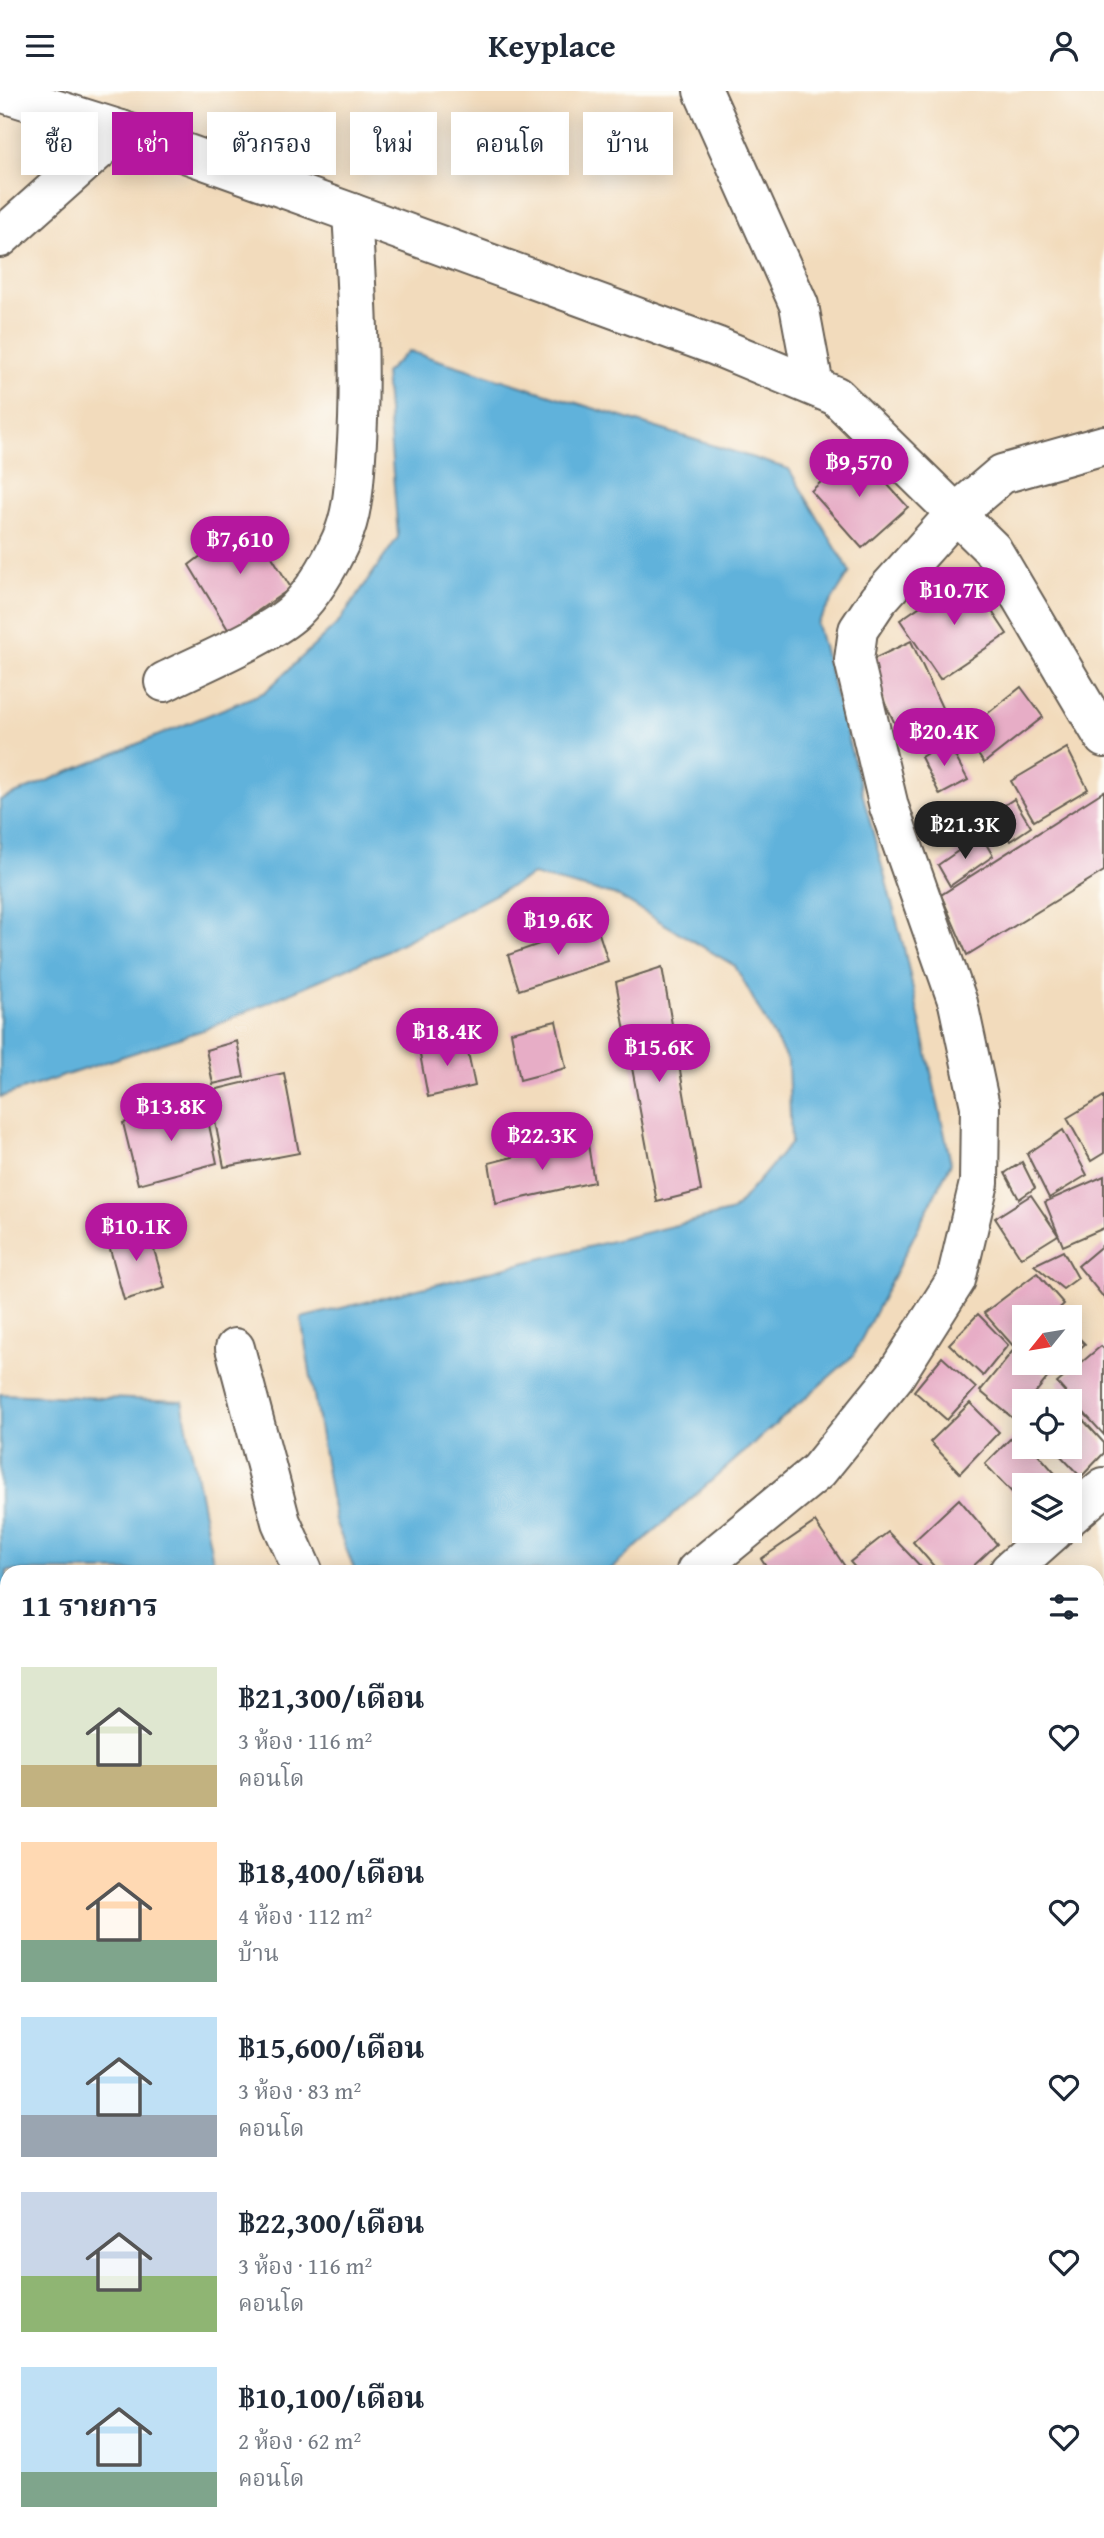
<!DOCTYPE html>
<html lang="th">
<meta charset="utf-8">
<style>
:root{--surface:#fff;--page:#f6f6f7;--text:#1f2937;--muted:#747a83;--accent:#b5179e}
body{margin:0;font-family:"Gentium Book Plus","Noto Serif Thai",serif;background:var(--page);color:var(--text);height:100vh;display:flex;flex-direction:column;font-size:26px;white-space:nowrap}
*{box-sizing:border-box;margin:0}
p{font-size:23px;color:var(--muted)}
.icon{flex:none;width:38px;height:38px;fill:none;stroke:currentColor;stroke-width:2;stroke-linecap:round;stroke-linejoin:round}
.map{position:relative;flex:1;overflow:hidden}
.details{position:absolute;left:0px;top:1474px;width:1104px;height:975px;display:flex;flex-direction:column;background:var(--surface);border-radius:21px 21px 0 0;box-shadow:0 4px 18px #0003}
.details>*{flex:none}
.hud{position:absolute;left:21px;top:21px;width:700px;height:63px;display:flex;gap:14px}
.needle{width:46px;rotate:240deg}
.fabs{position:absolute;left:1012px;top:1214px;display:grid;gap:14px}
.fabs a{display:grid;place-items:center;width:70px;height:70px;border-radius:0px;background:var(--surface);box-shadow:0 4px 18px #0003;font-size:35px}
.price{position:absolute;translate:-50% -60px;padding:0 16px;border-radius:24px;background:var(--accent);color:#fff;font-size:23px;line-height:46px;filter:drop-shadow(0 2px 4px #0008)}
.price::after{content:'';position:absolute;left:50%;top:42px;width:21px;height:16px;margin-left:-10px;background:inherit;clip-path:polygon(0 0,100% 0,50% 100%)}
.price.current{background:#222;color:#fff}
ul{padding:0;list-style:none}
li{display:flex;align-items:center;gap:21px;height:175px;padding:0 21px}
li span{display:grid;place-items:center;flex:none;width:196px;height:140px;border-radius:0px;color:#555}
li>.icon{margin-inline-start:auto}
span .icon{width:84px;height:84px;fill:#fffc;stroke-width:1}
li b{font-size:30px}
h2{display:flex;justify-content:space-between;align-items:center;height:84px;padding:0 21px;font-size:30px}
.chip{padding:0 24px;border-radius:0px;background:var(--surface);box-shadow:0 4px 18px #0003;font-size:24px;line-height:63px}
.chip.current{background:var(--accent);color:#fff}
header{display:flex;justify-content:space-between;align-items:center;height:91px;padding:0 21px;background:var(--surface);font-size:32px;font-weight:600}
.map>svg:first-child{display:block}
</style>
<header><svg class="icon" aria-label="menu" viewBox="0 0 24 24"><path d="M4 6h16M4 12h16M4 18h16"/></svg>Keyplace<svg class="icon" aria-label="person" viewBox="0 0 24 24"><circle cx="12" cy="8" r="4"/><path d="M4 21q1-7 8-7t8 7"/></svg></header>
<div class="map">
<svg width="1104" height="2447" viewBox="0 0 1104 2447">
<rect width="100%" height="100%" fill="#fdfcf7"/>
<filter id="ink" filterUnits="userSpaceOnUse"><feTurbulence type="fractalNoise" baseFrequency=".0143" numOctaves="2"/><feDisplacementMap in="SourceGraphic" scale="14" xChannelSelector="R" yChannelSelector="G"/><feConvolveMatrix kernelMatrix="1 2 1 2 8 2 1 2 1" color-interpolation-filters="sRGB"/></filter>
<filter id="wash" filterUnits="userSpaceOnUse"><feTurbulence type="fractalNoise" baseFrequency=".00686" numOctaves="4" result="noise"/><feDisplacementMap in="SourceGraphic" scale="28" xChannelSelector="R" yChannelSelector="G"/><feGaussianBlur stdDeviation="1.57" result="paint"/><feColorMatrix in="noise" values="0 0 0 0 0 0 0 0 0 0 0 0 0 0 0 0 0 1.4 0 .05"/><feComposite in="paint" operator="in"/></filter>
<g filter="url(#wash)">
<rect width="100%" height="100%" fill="#f2dbbc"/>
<!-- water -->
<g fill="#60b2db" stroke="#3e677c" stroke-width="2">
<path d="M409,260l380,118 61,103 -33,52 87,324 47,215 -98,193 -244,215h-254l-20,-50 -34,-203 432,-107 58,-68 -3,-81 -53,-96 -118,-70 -84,-21 -153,79 -174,75 -206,68v-297l265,-108 73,-69 60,-86 -13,-164z"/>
<path d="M0,1303l182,7 33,170h-208v69l-7,2z"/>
</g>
<g id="blocks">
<!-- building -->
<g fill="#e7adc6">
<path d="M856,359l52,57 -46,41 -51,-57z"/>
<path d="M249,428l42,69 -62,43 -40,-66z"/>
<path d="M967,483l40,60 -67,45 -40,-59z"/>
<path d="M911,550l33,71 -44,22 -35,-71z"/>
<path d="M1021,596l22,30 -59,46 -21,-30z"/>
<path d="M947,650l21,39 -28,15 -19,-38z"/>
<path d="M1067,657l21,41 -54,32 -23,-40z"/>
<path d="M1104,700v80l-137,84 -26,-60z"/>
<path d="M1014,708l17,28 -21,14 -16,-29z"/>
<path d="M981,744l12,21 -43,30 -12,-21z"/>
<path d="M596,833l12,37 -89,29 -11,-35z"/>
<path d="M662,876l39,224 -44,11 -41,-220z"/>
<path d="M556,930l10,47 -46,12 -9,-48z"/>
<path d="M465,947l10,48 -47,11 -9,-48z"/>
<path d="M237,950l7,36 -31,7 -7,-34z"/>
<path d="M284,982l15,80 -75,14 -15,-76z"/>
<path d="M1104,1005v57l-13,8 -24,-43z"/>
<path d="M204,1010l13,62 -79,21 -15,-61z"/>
<path d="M1063,1039l24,45 -38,23 -22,-44z"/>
<path d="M587,1047l7,44 -98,22 -7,-41z"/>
<path d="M1022,1071l13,26 -16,11 -14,-26z"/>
<path d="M1104,1085v52l-41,18 -18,-44z"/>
<path d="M1031,1104l27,40 -37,23 -26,-40z"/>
<path d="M147,1134l18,63 -41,12 -17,-62z"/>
<path d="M1104,1153v54l-26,-32z"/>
<path d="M1063,1160l15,27 -15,11 -29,-24z"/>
<path d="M1037,1182l27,31 -15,14h-25v22l-9,8 -31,-35z"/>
<path d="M978,1223l30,31 -25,31 -34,-32z"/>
<path d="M1069,1237l16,16 -16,14z"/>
<path d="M1101,1255l3,3v86l-47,-52z"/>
<path d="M1015,1257l9,8v7h9l15,14 -20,25h-4v5l-10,12 -34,-28z"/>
<path d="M942,1266l34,31 -29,32 -33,-29z"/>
<path d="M1041,1272h23l-11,11z"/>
<path d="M970,1312l29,29 -39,41 -30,-31z"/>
<path d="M1084,1330l20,22v10l-23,24 -26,-27 14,-3v-11z"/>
<path d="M1018,1340l6,7v9h8l34,39h-42v19l-39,-41z"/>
<path d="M959,1408l38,45 -29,27h-30l-25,-29z"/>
<path d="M815,1431l33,49h-79l-8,-12z"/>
<path d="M888,1441l37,39h-67l-8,-9z"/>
<path d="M1104,1498v244l-4,1 -3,-242z"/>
<path d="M1104,1782v36l-7,-17v-15z"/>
<path d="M7,1806v74l-7,2v-75z"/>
<path d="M7,1996v63l-7,1v-62z"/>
<path d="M7,2145v99l-7,2v-99z"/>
<path d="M191,2441h44l1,6h-44z"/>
<path d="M338,2441h127l1,3 -16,3h-111z"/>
<path d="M922,2441h75l2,6h-75z"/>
</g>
</g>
</g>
<g filter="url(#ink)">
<use href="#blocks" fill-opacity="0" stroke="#675f54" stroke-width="2"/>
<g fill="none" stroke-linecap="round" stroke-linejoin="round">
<defs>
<g id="lane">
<path d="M0,1778l7,-2"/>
<path d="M0,2088l7,-1"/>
<path d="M857,2441l2,6"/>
</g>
<g id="street">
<path d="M703,0l96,214 15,81"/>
<path d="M0,1l121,38 231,83 364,133 120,50 156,153 112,189"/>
<path d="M0,147l121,-108"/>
<path d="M164,591c33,-17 106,-47 131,-71 19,-19 35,-47 46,-71 12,-26 13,-56 15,-83 6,-82 1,-163 -4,-244"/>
<path d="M235,1257l46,174 22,49"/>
<path d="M1069,1426l35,-30"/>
<path d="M696,1480l122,-100 77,-95 61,-96 23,-97 1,-77 -22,-103 -69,-196 -35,-147 4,-30 20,-30 77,-86 47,-40 102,-29"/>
<path d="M1009,1480l45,-40"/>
<path d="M1097,2075l7,-3"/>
<path d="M0,2309l7,-1"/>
<path d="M122,2441l1,6"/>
<path d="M247,2441l1,6"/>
<path d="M527,2441l1,6"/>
<path d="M1036,2441l4,6"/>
</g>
</defs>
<!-- lane casing -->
<use href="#lane" stroke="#675f54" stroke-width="23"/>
<!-- street casing -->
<use href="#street" stroke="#675f54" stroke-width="42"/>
<!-- lane -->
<use href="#lane" stroke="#fff" stroke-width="19"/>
<!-- street -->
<use href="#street" stroke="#fff" stroke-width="38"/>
</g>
</g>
</svg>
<div class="fabs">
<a><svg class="needle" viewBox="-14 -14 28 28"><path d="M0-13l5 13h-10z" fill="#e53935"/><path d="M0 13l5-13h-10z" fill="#747a83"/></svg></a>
<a><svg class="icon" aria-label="locate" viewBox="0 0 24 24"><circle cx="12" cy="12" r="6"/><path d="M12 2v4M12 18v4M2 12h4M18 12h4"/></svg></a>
<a><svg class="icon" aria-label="layers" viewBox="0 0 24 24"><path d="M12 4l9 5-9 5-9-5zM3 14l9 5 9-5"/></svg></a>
</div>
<b class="price" style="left:859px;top:408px">฿9,570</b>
<b class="price" style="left:240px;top:485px">฿7,610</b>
<b class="price" style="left:954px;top:536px">฿10.7K</b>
<b class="price" style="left:944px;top:677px">฿20.4K</b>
<b class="price current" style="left:965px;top:770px">฿21.3K</b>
<b class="price" style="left:558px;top:866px">฿19.6K</b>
<b class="price" style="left:447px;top:977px">฿18.4K</b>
<b class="price" style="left:659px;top:993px">฿15.6K</b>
<b class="price" style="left:171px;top:1052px">฿13.8K</b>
<b class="price" style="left:542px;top:1081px">฿22.3K</b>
<b class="price" style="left:136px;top:1172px">฿10.1K</b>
<div class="hud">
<a class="chip">ซื้อ</a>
<a class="chip current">เช่า</a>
<a class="chip">ตัวกรอง</a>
<a class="chip">ใหม่</a>
<a class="chip">คอนโด</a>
<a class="chip">บ้าน</a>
</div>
<section class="details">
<h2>11 รายการ<svg class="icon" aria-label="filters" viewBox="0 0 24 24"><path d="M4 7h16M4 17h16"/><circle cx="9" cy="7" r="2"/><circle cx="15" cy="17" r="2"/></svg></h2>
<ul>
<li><span style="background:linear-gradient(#dfe7d0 70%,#c2b280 0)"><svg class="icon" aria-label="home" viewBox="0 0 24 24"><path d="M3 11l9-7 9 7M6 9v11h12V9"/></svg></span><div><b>฿21,300/เดือน</b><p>3 ห้อง · 116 m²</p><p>คอนโด</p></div><svg class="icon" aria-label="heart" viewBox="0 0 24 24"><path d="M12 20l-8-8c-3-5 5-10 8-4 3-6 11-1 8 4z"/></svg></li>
<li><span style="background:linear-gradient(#ffd9b3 70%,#7fa58c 0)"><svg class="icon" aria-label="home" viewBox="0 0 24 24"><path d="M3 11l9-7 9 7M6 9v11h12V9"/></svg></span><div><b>฿18,400/เดือน</b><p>4 ห้อง · 112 m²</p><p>บ้าน</p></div><svg class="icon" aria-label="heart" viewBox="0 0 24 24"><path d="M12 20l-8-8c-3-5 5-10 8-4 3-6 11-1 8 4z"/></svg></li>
<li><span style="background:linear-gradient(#bfe0f5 70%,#9aa5b1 0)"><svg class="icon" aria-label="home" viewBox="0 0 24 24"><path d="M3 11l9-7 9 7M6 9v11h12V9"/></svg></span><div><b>฿15,600/เดือน</b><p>3 ห้อง · 83 m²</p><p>คอนโด</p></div><svg class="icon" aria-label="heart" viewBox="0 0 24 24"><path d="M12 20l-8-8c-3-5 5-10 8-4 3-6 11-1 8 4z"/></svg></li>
<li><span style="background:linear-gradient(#c9d6e8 60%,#8fb573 0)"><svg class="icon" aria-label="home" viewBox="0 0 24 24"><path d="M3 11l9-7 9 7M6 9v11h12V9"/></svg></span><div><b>฿22,300/เดือน</b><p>3 ห้อง · 116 m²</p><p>คอนโด</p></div><svg class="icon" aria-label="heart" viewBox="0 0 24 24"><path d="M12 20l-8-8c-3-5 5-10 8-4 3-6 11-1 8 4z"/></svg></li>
<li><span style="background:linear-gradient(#bfe0f5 75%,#7fa58c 0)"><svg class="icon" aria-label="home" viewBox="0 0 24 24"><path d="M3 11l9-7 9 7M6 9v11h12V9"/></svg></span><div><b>฿10,100/เดือน</b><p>2 ห้อง · 62 m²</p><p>คอนโด</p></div><svg class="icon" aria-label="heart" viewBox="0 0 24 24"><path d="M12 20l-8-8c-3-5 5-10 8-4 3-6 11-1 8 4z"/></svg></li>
</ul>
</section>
</div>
